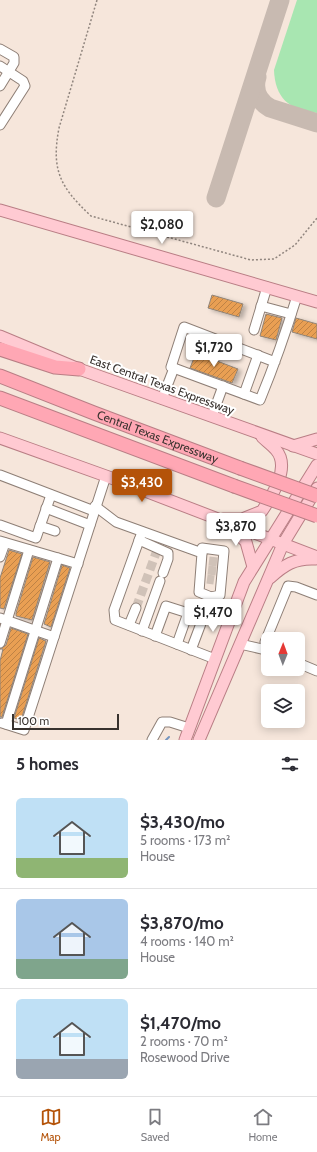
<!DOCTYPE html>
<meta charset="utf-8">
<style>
:root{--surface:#fff;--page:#f7f7f7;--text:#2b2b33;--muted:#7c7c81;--line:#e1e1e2;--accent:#b45309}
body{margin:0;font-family:Cabin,sans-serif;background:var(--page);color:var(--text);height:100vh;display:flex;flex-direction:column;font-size:15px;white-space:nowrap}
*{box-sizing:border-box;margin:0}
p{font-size:13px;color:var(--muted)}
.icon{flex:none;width:22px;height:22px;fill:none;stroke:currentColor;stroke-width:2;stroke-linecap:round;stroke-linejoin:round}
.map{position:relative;height:740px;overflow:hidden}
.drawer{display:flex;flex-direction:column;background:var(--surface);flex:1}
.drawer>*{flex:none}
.needle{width:26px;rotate:1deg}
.controls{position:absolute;left:261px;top:632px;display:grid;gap:8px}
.controls a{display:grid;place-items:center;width:44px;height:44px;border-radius:6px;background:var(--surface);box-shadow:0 2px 10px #0003;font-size:20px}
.scale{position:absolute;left:12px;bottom:10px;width:107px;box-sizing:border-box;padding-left:4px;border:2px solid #38322e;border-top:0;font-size:11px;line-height:14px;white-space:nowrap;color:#38322e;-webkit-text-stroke:3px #fff;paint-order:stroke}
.price{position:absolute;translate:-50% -34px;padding:0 9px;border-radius:4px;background:#fff;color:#222;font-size:13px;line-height:26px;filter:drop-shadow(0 1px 2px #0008)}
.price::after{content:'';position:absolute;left:50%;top:24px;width:12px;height:9px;margin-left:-6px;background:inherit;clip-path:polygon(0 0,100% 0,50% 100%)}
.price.current{background:var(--accent);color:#fff}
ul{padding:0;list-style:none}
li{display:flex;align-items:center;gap:12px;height:100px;padding:0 16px}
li+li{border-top:1px solid var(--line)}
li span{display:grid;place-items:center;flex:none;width:112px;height:80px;border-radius:6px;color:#555}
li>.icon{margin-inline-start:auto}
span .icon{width:48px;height:48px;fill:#fffc;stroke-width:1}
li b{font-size:17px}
h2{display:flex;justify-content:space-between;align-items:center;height:48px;padding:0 16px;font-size:17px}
.menu{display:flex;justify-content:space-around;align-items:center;height:56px;border-top:1px solid var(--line);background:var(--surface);font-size:11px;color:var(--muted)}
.menu a{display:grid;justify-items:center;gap:2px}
.menu .current{color:var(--accent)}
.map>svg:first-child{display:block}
</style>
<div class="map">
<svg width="317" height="740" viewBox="0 0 317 740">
<defs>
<pattern id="building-hatch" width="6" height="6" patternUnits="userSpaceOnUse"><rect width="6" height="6" fill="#e99f53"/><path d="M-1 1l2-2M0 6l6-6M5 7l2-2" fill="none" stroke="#be8245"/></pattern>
<filter id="shadow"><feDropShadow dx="3.5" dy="2" stdDeviation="2" flood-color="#0004"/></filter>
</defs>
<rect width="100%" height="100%" fill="#f6e6db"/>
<!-- grass -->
<path fill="#a8e6b1" d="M297,0h20v113c-28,-3 -42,-15 -43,-43z"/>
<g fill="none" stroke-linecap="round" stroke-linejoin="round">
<!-- stream -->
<path stroke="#7595bf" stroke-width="2" d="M166,740l3,-3"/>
<!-- taxiway -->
<g stroke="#c8bab1" stroke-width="19">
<path d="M257,77c-4,13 1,24 13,31l47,15"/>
<path d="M216,198l64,-198"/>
</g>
</g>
<!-- building -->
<g fill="url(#building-hatch)" stroke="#908478" filter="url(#shadow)">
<path d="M212,295l31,9 -4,13 -31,-9z"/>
<path d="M266,314l16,4 -6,22 -16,-4z"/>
<path d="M296,318l21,6v15l-25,-7z"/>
<path d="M196,353l42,16 -6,14 -42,-15z"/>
<path d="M9,550l13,4 -18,55 -4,-1v-30z"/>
<path d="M33,557l17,5 -18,58 -16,-4v-3z"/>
<path d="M62,565l8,3 -19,59 -7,-3z"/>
<path d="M11,628l17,6 -26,83h-2v-56l3,-12h-3l6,-4z"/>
<path d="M39,638l7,3 -25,79 -7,-2z"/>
</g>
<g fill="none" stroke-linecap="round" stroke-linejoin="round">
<!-- minor-tunnel -->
<g stroke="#d0c2b8" stroke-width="9" stroke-dasharray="9 4.5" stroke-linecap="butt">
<path d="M209,561l8,1"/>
<path d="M208,570l8,1"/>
<path d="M207,579l7,1"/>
<path d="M136,608l20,-55"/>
</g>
<defs>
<g id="minor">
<path d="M0,49l14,8v6l-14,23"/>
<path d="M0,66l23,15 2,5 -25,39"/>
<path d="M261,306l30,8"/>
<path d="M254,330l13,-43"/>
<path d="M275,362l-91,-35 -13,40 89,33c14,-34 26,-68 37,-104"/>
<path d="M244,394l14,-39"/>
<path d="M162,399l12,-31"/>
<path d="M212,416l11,-30"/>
<path d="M0,475l94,36"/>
<path d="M95,506l21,16 86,31 -3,39 12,5 -20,53"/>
<path d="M46,508l44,17"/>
<path d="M0,525l36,13 15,-43"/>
<path d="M40,526l15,5"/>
<path d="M142,532l-28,78 1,10 100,39"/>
<path d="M139,540l29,13v6l-5,14"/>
<path d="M0,541l58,17"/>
<path d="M202,553v-5l22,3 -4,44 -9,2"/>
<path d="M0,557l5,-14"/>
<path d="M0,618l54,19 52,-161"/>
<path d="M129,625l7,-17"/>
<path d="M142,631l18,-50"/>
<path d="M155,636l11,-30 22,7 -11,31"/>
<path d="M0,643l29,-93"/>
<path d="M240,644l26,6"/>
<path d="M268,652l-2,-2 -1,-8 23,-56 8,1 21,8"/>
<path d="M298,663l19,8"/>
<path d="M2,723l22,7 30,-93"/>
<path d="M6,724l52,-166 20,6"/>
<path d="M152,740l10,-18h8l19,6"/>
</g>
<g id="major">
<path d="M0,210l317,92"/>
<path d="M0,336l79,33 238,85"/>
<path d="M0,438l106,38 211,81"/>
<path d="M293,446l24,-7"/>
<path d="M223,519h19l20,-8c10,-15 29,-44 14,-61 -4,-5 -10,-9 -14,-13"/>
<path d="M232,527l14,15 7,25"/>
<path d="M270,578c14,-13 25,-20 45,-19"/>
<path d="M185,740l59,-158 73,-117"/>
<path d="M199,740l84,-196 34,-56"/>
</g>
<g id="highway">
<path d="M0,349l55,18 24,2"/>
<path id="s1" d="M0,376l94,37 146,55"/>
<path d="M0,398l234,88"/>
</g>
</defs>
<!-- minor casing -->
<use href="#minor" stroke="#8e7f76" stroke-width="11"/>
<!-- major casing -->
<use href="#major" stroke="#b97e85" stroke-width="13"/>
<!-- highway casing -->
<use href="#highway" stroke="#b97e85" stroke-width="15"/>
<!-- path -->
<path stroke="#90857e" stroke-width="1.5" stroke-dasharray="2 2" stroke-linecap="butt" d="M97,0l-38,128c-8,42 1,59 32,88l160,44 23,-1 21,-14 22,-27"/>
<!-- minor -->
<use href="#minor" stroke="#fff" stroke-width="9"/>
<!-- major -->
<use href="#major" stroke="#ffcad2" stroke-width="11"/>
<!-- highway -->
<use href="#highway" stroke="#ffa7b4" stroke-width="13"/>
<defs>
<g id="highway-bridge">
<path d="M240,468l77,28"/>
<path d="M234,486l83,30"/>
</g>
</defs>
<!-- highway-bridge casing -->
<use href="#highway-bridge" stroke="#b97e85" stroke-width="15" stroke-linecap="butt"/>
<!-- highway-bridge -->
<use href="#highway-bridge" stroke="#ffa7b4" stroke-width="13"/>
</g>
<g text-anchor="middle" stroke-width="4" stroke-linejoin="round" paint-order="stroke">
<!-- street labels -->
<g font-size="12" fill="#38322e" stroke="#fff">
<text transform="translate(162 385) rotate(20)" y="4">East Central Texas Expressway</text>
<text dy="4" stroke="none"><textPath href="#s1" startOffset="169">Central Texas Expressway</textPath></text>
</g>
</g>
</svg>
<div class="controls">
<a><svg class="needle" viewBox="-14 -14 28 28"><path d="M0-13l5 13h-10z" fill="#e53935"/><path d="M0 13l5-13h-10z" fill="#7c7c81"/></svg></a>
<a><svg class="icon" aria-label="layers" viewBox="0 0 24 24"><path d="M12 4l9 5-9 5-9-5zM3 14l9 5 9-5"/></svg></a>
</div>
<div class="scale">100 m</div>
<b class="price" style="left:162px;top:245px">$2,080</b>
<b class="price" style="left:214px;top:368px">$1,720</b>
<b class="price current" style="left:142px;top:503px">$3,430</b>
<b class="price" style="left:236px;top:547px">$3,870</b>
<b class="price" style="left:213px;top:633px">$1,470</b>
</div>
<section class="drawer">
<h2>5 homes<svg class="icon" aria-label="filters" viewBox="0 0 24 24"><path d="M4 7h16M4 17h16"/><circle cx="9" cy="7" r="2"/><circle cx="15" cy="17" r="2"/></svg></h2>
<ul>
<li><span style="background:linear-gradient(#bfe0f5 75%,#8fb573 0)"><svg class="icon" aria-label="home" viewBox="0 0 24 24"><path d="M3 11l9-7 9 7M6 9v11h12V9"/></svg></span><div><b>$3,430/mo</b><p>5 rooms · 173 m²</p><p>House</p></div></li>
<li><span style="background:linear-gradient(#a9c7e8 75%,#7fa58c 0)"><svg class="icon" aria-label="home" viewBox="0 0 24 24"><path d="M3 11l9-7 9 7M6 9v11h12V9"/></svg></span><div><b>$3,870/mo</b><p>4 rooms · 140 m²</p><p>House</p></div></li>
<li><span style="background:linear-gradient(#bfe0f5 75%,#9aa5b1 0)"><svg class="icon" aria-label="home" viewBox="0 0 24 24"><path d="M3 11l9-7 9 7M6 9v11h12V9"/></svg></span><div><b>$1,470/mo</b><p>2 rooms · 70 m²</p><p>Rosewood Drive</p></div></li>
</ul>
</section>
<nav class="menu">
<a class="current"><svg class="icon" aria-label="map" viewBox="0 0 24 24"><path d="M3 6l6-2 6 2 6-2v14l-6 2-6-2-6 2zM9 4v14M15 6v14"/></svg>Map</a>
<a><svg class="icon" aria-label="saved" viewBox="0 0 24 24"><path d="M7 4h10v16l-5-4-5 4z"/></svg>Saved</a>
<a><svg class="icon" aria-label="home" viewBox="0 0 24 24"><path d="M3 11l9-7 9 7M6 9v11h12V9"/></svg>Home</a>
</nav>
